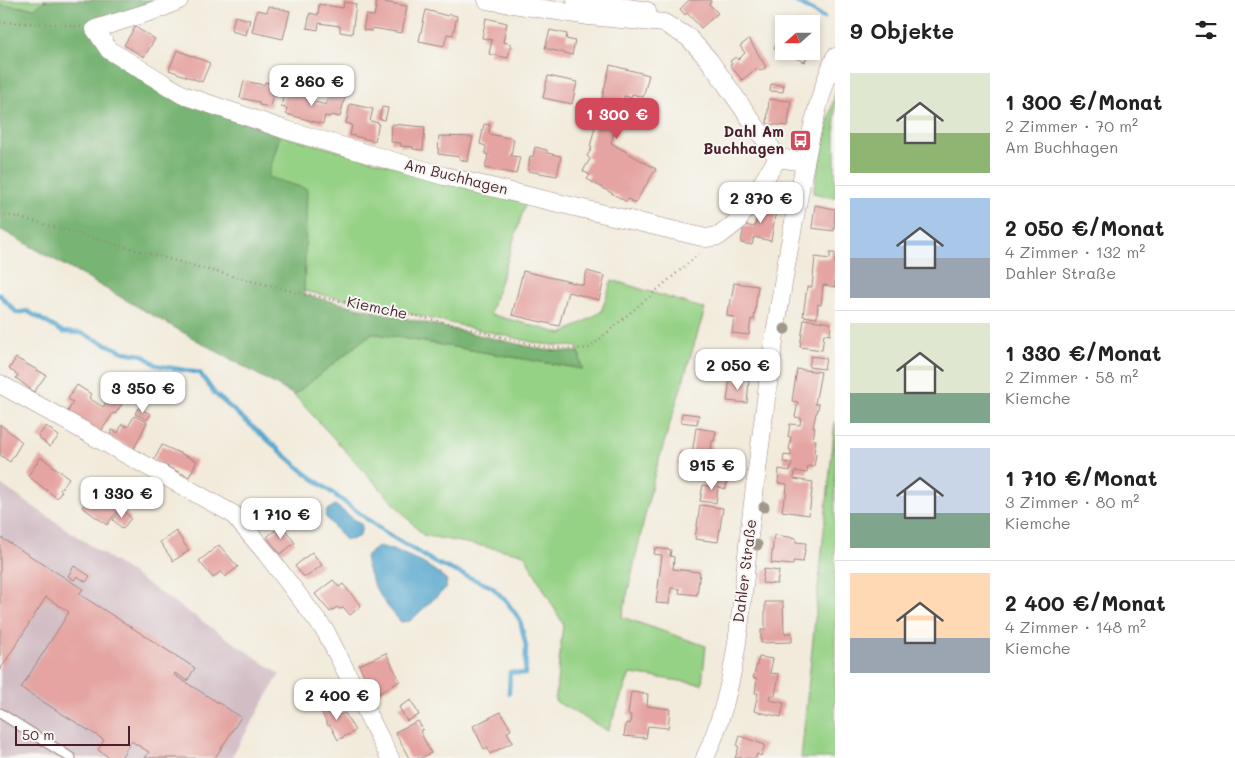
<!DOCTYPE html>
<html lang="de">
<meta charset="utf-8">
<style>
:root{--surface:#fff;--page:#f6f6f6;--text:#222;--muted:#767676;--line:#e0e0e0;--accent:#d1495b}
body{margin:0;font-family:Mali,sans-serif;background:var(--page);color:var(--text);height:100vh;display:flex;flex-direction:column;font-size:19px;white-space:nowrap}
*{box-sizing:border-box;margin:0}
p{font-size:16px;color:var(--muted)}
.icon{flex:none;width:28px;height:28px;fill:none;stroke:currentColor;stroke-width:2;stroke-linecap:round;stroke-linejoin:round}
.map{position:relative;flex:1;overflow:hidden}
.drawer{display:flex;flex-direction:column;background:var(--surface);width:400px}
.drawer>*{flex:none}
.needle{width:32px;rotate:249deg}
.fabs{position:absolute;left:775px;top:15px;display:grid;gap:10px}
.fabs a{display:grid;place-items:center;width:45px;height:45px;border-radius:0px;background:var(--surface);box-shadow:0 2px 8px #0003;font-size:25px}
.scale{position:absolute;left:15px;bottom:12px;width:115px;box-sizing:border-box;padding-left:5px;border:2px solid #4a1f2b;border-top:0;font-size:14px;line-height:18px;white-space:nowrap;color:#4a1f2b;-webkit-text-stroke:4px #f6f6f2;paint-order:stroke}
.price{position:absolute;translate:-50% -42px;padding:0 11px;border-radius:10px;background:#fff;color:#222;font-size:16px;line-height:32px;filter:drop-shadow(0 1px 2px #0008)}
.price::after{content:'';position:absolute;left:50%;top:30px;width:15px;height:11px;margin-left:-8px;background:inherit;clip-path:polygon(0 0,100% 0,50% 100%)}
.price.current{background:var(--accent);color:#fff}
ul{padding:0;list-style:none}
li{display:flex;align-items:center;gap:15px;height:125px;padding:0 15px}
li+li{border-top:1px solid var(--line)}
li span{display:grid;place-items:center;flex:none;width:140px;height:100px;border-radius:0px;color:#555}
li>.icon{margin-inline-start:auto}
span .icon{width:60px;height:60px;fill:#fffc;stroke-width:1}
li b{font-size:21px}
h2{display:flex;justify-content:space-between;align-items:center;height:60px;padding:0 15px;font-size:21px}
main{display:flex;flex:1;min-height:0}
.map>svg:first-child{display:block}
</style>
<main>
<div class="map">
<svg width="835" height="758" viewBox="0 0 835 758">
<rect width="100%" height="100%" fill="#f6f6f2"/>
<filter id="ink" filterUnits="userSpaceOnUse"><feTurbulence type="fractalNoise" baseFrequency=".02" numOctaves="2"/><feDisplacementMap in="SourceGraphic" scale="10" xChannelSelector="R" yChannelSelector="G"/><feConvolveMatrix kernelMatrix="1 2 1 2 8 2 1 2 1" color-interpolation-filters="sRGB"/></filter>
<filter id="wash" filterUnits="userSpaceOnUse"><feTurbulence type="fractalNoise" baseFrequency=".0096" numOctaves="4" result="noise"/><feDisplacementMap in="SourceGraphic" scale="20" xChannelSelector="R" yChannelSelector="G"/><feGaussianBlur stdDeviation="1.12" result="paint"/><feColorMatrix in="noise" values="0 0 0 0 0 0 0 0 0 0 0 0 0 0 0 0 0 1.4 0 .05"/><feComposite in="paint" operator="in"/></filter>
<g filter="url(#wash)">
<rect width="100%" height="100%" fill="#f2ebdb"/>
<!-- industrial -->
<path fill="#d2bdc5" d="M0,484l280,190 -49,84h-231z"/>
<!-- green -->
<g fill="#96d286" stroke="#707858">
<path d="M0,0h46l-10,8 -36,-3z"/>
<path d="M835,92v106l-22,-5z"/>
<path d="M280,135l246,67 -36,112 72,20 39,-22 11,-32 93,29 -51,167 -32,141 84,29 -4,38 -72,-10 -22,57 -53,-30 8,-77 -39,-70 -101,-19 -129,-140 78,-62 210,36 -4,-22 -37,-3 -182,-42 -56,-11 -36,-113z"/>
<path d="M835,421v337h-34z"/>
</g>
<!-- forest -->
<path fill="#78b473" stroke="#616a4f" d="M46,0h129l-83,28 16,23 172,84 -12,42 39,12 -3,106 240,55 35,2 3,17 -210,-36 -78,62 -294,-166v-224l35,3z"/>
<!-- water -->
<g fill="#51a4cc" stroke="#4e627c">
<path d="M335,505l27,20 -2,11 -9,4 -7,-1 -19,-23 2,-6z"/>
<path d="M379,546c24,6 50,18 68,34l-1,8 -36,33 -9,1c-17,-18 -33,-41 -36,-66z"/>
</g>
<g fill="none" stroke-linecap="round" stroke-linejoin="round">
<!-- stream -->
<g stroke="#51a4cc" stroke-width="4.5">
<path d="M793,0l31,18"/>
<path d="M0,295l17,18 10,-2 36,21 18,1 43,19 19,3 13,10 44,8 15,21 88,77 83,62 50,30 56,24 15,15 13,18 6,26 -1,28 -15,-2 -1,21"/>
</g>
</g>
<g id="blocks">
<!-- building -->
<g fill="#e5a4a1">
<path d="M689,0h21l1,2 -2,2 9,9 -17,15 -14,-15 -2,2 -5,-6z"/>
<path d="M377,1l30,5 -5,27 -30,-5v3l-9,-1 3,-15 8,1z"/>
<path d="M344,2l12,2 -4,30 -12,-2v-6l-21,-3 -1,7 -11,-2 3,-15 8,2 1,-11 24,4z"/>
<path d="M268,6l22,5 -7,28 -31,-7 5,-22 10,2z"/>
<path d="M426,10l22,6 1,-2 8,2 -4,19 -6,-1 -3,12 -25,-5z"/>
<path d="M235,16l15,4 -4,15 -15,-4z"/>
<path d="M486,18l21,5 -4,19 8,2 -3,14 -19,-4 3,-14 -10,-2z"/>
<path d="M784,25v26h25l-4,11 -31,-13z"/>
<path d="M135,27l20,12 -11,18 -20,-12z"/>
<path d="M550,30l17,4 -1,5 9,2 -3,14 -27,-7z"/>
<path d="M749,39l17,28 -6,4 -3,-3 -15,12 -12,-15 2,-1 -2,-3 6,-4 2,3 7,-7 -5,-7z"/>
<path d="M177,50l33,13 -8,19 -33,-12z"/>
<path d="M610,65l39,10 -6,22 -11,-3 -1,4 -7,-2 -13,47 45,26 -21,34 -7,-4 -1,3 -40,-23 3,-4 -7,-4 7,-12 -3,-3 5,-8 -2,-1z"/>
<path d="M548,76l29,6 -5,22 -29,-6z"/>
<path d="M244,81l20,4 1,-3 12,3 1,-3 5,1 -3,12 -7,-1 -3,13 -11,-2v-3l-19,-4z"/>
<path d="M771,84l13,1 -1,7 -13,-1z"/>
<path d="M286,85l3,1 -1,5 20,6 -1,3 19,5 3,-12 16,4 -5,20 -9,-2 -1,2 -5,-1 -2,8 -37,-10 1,-6 -6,-1z"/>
<path d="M769,99l22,2 -3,25 -21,-2z"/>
<path d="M350,104l23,5 -3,12 9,2 -4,18 -25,-6 2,-10 -6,-2z"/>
<path d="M382,107l6,1 -3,12 -6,-1z"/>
<path d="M392,124l33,3 -2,23 -10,-1v-2l-13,-1 1,-3 -10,-1z"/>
<path d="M484,124l6,1 -1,9 25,5 -3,17 9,1 -4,17 -31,-6 3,-13 -3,-1 1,-8 -6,-2z"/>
<path d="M439,136l34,1 -6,25 -7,-3v-2l-22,-3z"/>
<path d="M535,147l12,3v3l14,3 -4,20 -29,-5 2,-15 3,1z"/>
<path d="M760,201l17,3 -6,37 -17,-4 -2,8 -11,-2 3,-18 11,2z"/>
<path d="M815,205l20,4 -1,22 -22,-3z"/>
<path d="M830,253h5v34l-12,-2 -2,20 -3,-1 -1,14 -14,-2 4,-29h5l3,-30 15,2z"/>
<path d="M523,271l60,14 4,-14 18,5 -6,24 -31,-8 -9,34 -47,-11z"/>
<path d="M734,283l24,3 -4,34 -3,-1 -2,16 -17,-2 2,-16 -7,-1 1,-10h2z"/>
<path d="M804,319l27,4 -1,12 -6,-1 -2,16 -22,-3z"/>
<path d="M811,356l15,2 -2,11 -15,-2z"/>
<path d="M16,358l30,17 -12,17 -18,-14 2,-3 -9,-6z"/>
<path d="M797,369l24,3 -6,32h4l-2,9h-1l-3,14h2l-2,13h3l-2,13 2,1 -2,13 -6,-1 -1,7 -12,-2 -1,8 19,3 -4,33 -27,-4 2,-12 2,-2 1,-13 -9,-1 1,-14 11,2 2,-8 -9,-1 1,-7 7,1v-6h-2l2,-13h-3l2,-13 10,1 1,-7 -6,-1 3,-15 -6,-1z"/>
<path d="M730,379l19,2 -2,22 -20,-2z"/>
<path d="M77,385l14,9 -2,4 14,9 7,-11 12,8 -7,10 -2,-1 -13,20 -33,-20 6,-11 -5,-3z"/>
<path d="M138,408l13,6 -4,6 -12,-6z"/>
<path d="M682,413l17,2 -2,9 -16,-2z"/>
<path d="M134,416l13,6 -13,27 -25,-12 3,-7 6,3 4,-9 6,3z"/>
<path d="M0,424l22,18 -12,20 -10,-7z"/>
<path d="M46,426l13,10 -9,11 -12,-10z"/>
<path d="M696,428l20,3 -2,10h-2l-1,9h-3l-1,8 6,1 -1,14 -27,-4 1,-4 -8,-1 2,-11 12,1z"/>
<path d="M162,445l35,16 -8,16 -35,-17z"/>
<path d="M41,457l28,21 -9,12 2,1 -5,7 -29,-22z"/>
<path d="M714,479l13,2 -1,8 -8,-2 -2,16 -16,-2 3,-16 9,2z"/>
<path d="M97,487l25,18 -15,20 -25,-18z"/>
<path d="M700,505l23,3 -5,34 -23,-3z"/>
<path d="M121,509l10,9 -8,11 -10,-9z"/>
<path d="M282,525l13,18 -15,11 -13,-17z"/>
<path d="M176,531l13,20 -16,10 -13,-19z"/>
<path d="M774,535l22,3v4l10,1 -3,19 -10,-1v4l-22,-2z"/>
<path d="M0,537l83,52 -4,5 116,74 -8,13 -12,-8 -1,2 67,42 -26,41h-70l4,-6 -18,-11 -10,17h-11l-12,-8 6,-10 -83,-52 48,-76 -23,-15 -46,73z"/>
<path d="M219,545l19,22 -13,10 -4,-6 -8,7 -14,-17z"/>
<path d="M655,548l16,2 -1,6 4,1 -1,12 27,3 -3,23 -18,-2 1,-4 -9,-1 -2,16 -13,-1 6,-48 -8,-1z"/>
<path d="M312,552l10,13 -14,11h-5l-8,-10z"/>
<path d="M74,566l16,10 -4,6 -9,-6 -3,4 -6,-4z"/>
<path d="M764,569l15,2 -2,13 -15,-1z"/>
<path d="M333,580l6,7 4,-3 18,22 -11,9 -6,-7 -5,1 -2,-2 -7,5 -15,-18z"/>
<path d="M765,602h18l1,31h8v9l-31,1v-13h4z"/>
<path d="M386,653l14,28 -26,15 -15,-31z"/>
<path d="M759,657l14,2 -3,14 9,1 -4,22 -5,-1 -1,5 15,3 -3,14 -27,-6 4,-18h-3l2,-14 -4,-1z"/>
<path d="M631,692l17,2 -1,12 23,3 -2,19 -20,-2 -2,12 -22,-2 2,-13 4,1 1,-9h-3z"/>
<path d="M411,700l8,15 -12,6 -8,-14z"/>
<path d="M333,702l7,13 5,-2 10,18 -17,9 -8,-15 -2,1 -8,-17z"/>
<path d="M501,712l10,18 -4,2 6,10 -23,12 -3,-7 -3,2 -11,-23z"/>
<path d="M418,721l5,9 -3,1 11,22 -10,5h-12l-14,-26z"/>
<path d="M740,736l25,9 -4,11 -4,-2 -1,4h-21l4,-11 -2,-1z"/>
</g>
</g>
</g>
<g filter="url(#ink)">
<use href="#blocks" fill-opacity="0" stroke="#9e8583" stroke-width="1"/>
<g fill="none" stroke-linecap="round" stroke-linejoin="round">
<defs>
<path id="service" d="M0,713l71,45"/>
<g id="minor">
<path d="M179,0l-20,9 -64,20 14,21 74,45 100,34 161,47 262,62 13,-2 19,-15 40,-63 27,4"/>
<path d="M487,0l102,16 75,7 24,14 21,23 69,98"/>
<path d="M576,0l71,11"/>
<path d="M0,384l233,130 33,39 60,79 64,126"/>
<path d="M705,758c32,-70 36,-146 44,-222 13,-108 26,-218 47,-325 10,-53 18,-105 39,-154"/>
</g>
</defs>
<!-- service casing -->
<use href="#service" stroke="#9e8583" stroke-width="11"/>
<!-- minor casing -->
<use href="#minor" stroke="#9e8583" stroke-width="19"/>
<!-- path -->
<g stroke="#9e8583" stroke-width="2.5" stroke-dasharray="1 4" stroke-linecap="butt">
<path d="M0,22l54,2 27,3"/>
<path d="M0,214l22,4 179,50 90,23 134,27 117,29 46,2 112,-96"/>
</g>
<!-- service -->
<use href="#service" stroke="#fff" stroke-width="9"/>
<!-- minor -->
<use href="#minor" stroke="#fff" stroke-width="18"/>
</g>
<!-- trees -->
<g fill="#a29889">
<circle cx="785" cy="329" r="5.5"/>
<circle cx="764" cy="507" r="5.5"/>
<circle cx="757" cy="545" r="5.5"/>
</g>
</g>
<!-- icons -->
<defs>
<symbol id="bus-square" viewBox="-11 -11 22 22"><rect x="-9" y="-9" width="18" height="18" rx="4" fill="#d1495b" stroke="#f6f6f2"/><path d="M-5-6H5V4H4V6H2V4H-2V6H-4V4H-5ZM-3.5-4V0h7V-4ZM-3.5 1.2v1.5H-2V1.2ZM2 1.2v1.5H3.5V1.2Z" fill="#fff"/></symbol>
</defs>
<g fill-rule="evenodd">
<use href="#bus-square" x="788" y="128" width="25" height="25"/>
</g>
<g text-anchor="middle" stroke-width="4" stroke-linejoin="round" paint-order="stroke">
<!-- poi labels -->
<g font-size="15" font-weight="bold" fill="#4a1f2b" stroke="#f6f6f2" text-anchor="end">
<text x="784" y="137">Dahl Am<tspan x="784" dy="17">Buchhagen</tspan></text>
</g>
<!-- street labels -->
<g font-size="15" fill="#4a1f2b" stroke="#f6f6f2">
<text transform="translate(456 177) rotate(14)" y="5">Am Buchhagen</text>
<text transform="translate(377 308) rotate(12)" y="5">Kiemche</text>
<text transform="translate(745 571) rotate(-83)" y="5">Dahler Straße</text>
</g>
</g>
</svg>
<div class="fabs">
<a><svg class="needle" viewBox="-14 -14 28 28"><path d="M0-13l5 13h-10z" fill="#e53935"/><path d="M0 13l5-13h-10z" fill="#767676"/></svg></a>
</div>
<div class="scale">50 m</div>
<b class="price" style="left:312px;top:107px">2 860 €</b>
<b class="price current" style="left:617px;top:140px">1 300 €</b>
<b class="price" style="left:761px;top:224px">2 370 €</b>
<b class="price" style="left:738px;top:391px">2 050 €</b>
<b class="price" style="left:143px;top:414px">3 350 €</b>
<b class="price" style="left:712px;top:491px">915 €</b>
<b class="price" style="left:122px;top:519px">1 330 €</b>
<b class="price" style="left:281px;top:540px">1 710 €</b>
<b class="price" style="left:337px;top:721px">2 400 €</b>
</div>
<section class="drawer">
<h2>9 Objekte<svg class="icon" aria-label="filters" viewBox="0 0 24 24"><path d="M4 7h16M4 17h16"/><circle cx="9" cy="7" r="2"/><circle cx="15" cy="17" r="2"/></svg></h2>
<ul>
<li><span style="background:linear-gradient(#dfe7d0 60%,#8fb573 0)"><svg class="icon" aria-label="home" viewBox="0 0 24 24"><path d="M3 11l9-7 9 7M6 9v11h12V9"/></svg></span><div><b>1 300 €/Monat</b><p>2 Zimmer · 70 m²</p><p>Am Buchhagen</p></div></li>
<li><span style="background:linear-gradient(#a9c7e8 60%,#9aa5b1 0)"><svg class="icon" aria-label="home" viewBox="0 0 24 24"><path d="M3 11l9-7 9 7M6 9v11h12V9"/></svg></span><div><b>2 050 €/Monat</b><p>4 Zimmer · 132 m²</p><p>Dahler Straße</p></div></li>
<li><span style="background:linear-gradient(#dfe7d0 70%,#7fa58c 0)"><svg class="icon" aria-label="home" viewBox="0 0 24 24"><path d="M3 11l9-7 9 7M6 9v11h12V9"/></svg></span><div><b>1 330 €/Monat</b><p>2 Zimmer · 58 m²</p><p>Kiemche</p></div></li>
<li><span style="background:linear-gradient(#c9d6e8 65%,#7fa58c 0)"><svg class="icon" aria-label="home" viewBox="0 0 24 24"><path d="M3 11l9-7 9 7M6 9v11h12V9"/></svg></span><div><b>1 710 €/Monat</b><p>3 Zimmer · 80 m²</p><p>Kiemche</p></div></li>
<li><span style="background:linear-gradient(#ffd9b3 65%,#9aa5b1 0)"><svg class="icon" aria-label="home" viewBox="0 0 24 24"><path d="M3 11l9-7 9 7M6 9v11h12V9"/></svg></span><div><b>2 400 €/Monat</b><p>4 Zimmer · 148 m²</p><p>Kiemche</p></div></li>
</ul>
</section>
</main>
